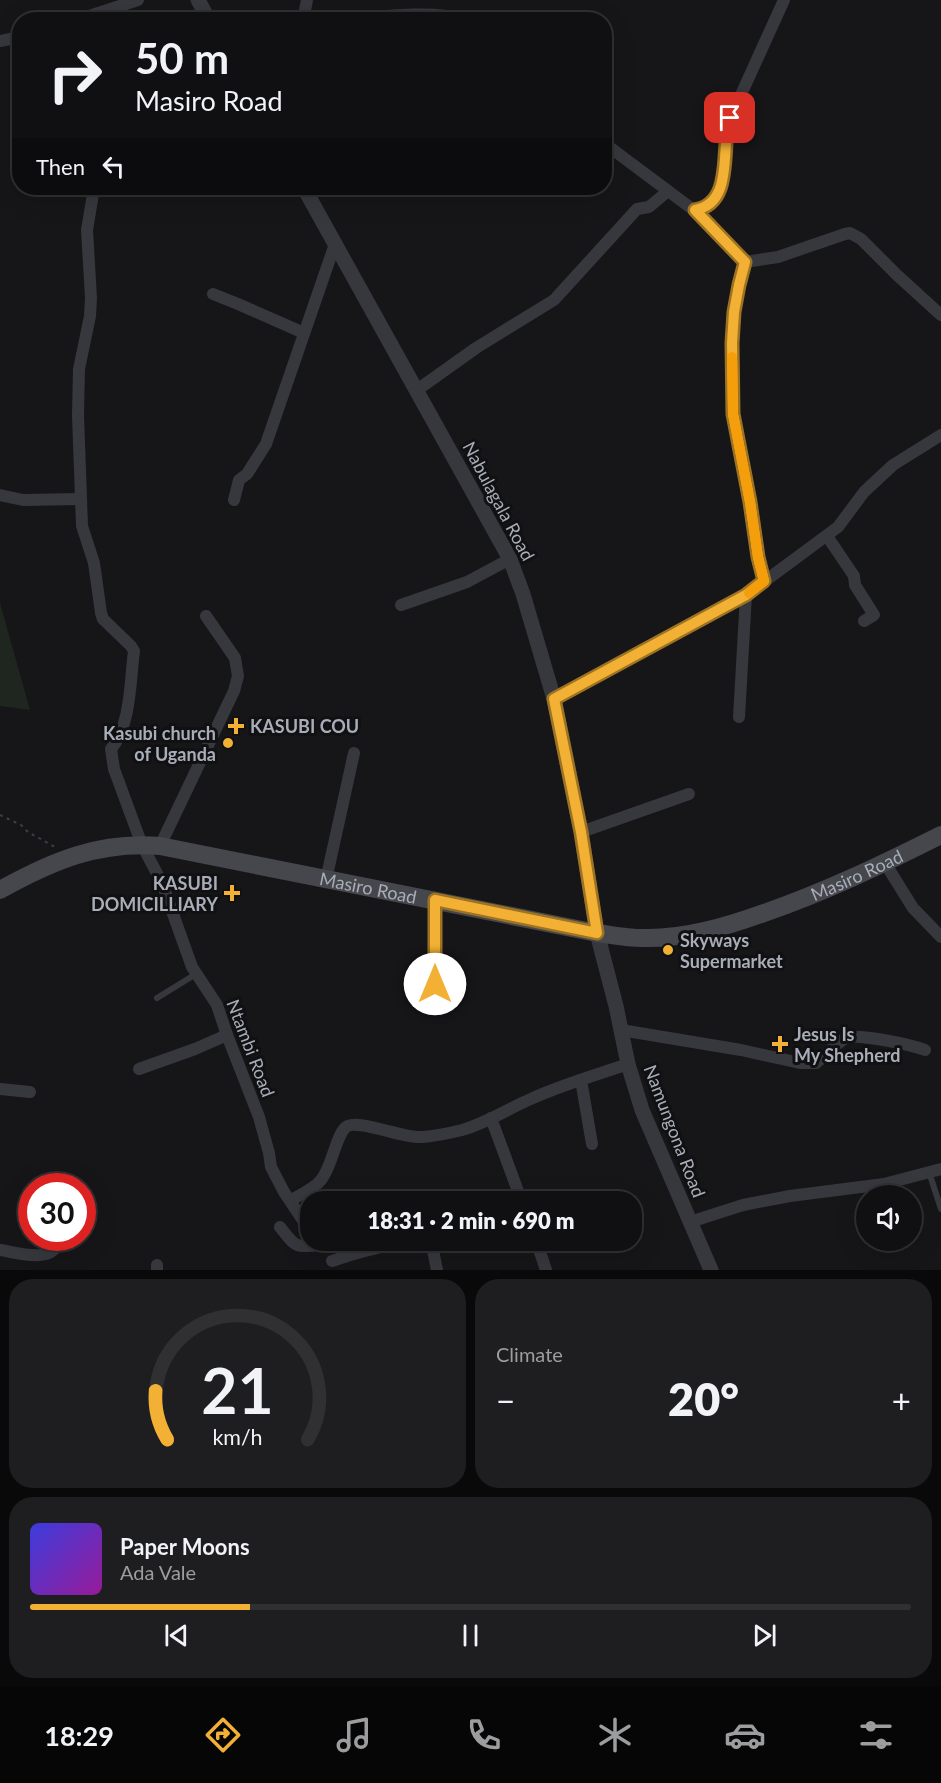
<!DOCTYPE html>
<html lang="en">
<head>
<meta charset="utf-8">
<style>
	body { margin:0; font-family:Lato,sans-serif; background:#1e1e20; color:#f1f3f6; height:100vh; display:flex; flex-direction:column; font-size:22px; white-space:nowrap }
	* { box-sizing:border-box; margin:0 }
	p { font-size:20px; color:#9c9d9f }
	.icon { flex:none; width:33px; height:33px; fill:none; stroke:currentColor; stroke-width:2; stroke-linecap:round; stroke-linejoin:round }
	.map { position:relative; height:1270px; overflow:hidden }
	.drawer { display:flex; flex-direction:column; gap:9px; padding:9px; background:#09090a; flex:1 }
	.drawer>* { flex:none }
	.guide { position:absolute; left:12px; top:12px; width:600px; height:183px; border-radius:24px; box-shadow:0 6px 24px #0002,0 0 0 2px #303032; background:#101012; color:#f1f3f6; overflow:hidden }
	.buttons { position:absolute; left:856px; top:1185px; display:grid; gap:12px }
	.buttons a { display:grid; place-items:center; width:66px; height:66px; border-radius:50%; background:#101012; box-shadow:0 6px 24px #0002,0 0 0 2px #303032; font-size:30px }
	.speed { position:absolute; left:18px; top:1173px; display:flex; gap:12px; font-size:30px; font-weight:700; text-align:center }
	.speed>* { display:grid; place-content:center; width:78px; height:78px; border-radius:50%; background:#101012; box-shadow:0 6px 24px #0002,0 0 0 2px #303032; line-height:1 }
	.speed .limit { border:9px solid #d22; background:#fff; color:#111 }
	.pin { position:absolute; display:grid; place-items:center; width:51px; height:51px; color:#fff; margin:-26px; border-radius:12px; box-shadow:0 3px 9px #0006 }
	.me { position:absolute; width:66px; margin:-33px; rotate:0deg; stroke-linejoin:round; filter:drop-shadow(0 0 4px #0008) }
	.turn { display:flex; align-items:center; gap:21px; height:126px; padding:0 24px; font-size:27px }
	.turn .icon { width:78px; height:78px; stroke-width:2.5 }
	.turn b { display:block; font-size:42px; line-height:51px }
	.then { display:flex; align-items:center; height:57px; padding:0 24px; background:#0003; gap:12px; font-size:22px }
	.big { font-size:45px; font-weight:800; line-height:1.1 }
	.drawer .tile { flex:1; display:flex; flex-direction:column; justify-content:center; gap:9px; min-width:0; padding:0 21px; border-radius:24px; background:#1e1e20 }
	.drawer .dial { align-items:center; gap:0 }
	.dial svg { height:156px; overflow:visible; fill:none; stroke:#303032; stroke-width:7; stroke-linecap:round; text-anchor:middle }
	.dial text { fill:#f1f3f6; stroke:none }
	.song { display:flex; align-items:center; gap:18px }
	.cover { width:72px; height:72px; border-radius:9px; background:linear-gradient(135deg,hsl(240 70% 55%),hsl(300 70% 35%)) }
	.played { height:6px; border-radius:3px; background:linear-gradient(90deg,#f2b134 25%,#303032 25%) }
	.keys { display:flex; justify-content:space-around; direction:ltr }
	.heat { display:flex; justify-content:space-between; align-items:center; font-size:33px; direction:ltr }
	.drawer .tiles { flex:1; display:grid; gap:9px; grid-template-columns:1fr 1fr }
	.tile:last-child { grid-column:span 2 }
	.trip { position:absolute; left:300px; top:1191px; width:342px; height:60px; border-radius:24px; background:#101012; box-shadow:0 6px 24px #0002,0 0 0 2px #303032; font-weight:800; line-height:60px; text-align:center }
	.tabs { display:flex; height:96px; justify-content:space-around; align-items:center; background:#060607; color:#9c9d9f }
	.tabs .icon { width:42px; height:42px }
	.tabs .on { color:#f2b134 }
	.tabs b { font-size:27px; color:#f1f3f6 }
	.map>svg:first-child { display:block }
	.green { fill:#1e261f }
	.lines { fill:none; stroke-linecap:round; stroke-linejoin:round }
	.path { stroke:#3d3f44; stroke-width:2; stroke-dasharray:3 4.5; stroke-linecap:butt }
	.service { stroke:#37383d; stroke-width:6 }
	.minor { stroke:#37383d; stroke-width:12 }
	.tertiary { stroke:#37383d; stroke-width:15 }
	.secondary { stroke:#45474d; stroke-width:18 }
	.route-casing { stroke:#9d7322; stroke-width:15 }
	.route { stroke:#f2b134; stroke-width:10 }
	.slow { stroke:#f59e0b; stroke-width:10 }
	.poi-dot { fill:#f2b134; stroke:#111113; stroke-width:2 }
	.labels { text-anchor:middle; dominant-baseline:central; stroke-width:6; stroke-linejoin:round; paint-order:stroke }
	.street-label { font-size:18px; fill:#a8adb8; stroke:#111113 }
	.poi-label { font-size:18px; font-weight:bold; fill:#a8adb8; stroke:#111113; text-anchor:start }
</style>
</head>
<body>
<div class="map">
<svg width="941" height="1270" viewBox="0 0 941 1270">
	<rect width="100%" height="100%" fill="#161618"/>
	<!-- green -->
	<polygon class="green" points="0,603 30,710 0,706"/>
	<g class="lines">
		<!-- path -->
		<polyline class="path" points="0,815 21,825 28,832 55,847"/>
		<!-- service -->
		<g class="service">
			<polyline points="157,998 196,974"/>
			<polyline points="929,1172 941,1209"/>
		</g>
		<!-- minor -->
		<g class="minor">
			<polyline points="77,20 138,0"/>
			<polyline points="303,20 307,0"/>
			<path d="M343 20C385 16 429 10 471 20"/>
			<polyline points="0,41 20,37"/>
			<polyline points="604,143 695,211 745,262 739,285 734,312 732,343 733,414 750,502 758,557 764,581"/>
			<path d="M94 188 87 230 91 298 90 316 79 369 78 415 82 526 94 563 101 613 103 619 131 646 134 651C130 681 131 726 111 749L114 769 142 845 162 883 192 967 217 1005 227 1035 259 1117 269 1153 271 1167 284 1192 310 1231"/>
			<path d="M695 211C735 202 720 147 730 119L784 0"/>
			<polyline points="745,262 778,257 845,234 850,233 861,239 897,275 941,315"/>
			<polyline points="213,294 238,304 304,333"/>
			<polyline points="417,390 476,348 554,300 637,209 649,207 668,191"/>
			<polyline points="0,495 23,500 80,499"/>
			<polyline points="234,500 239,480 247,474 266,444 335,244"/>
			<polyline points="827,536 854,576 855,585 874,615 864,621"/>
			<polyline points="401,605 467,582 510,559"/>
			<polyline points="554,699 746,595 838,527 864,492 893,465 941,435"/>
			<polyline points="739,717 746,595"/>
			<polyline points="581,832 689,794"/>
			<polyline points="160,846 234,691 238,676 235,658 206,616"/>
			<polyline points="885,863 913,908 941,937"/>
			<polyline points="326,880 354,753"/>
			<polyline points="435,984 435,900"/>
			<path d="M621 1030 741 1050 800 1063H816C823 1058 839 1041 846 1038 858 1033 912 1045 925 1050"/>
			<polyline points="139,1069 195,1049 227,1035"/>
			<polyline points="581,1080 592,1144"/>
			<polyline points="0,1089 30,1092"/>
			<polyline points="491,1118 522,1202"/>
			<path d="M291 1200C300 1195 314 1189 321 1180 332 1167 336 1135 346 1127 357 1118 404 1139 422 1137 435 1136 450 1133 462 1130 487 1123 509 1108 533 1098 564 1084 596 1075 628 1064"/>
			<polyline points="690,1222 743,1205 790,1196 884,1184 941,1169"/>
			<path d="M280 1227C295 1246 294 1248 320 1245"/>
			<polyline points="536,1240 546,1270"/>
			<path d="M0 1250C21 1253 53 1265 61 1238"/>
			<path d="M332 1261C360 1252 402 1238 431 1245L433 1250 437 1270"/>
			<polyline points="157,1270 157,1265"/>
		</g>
		<!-- tertiary -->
		<g class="tertiary">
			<polyline points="198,0 209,20"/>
			<polyline points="304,188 510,559 523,594 554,699 581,832 597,933 616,1006 628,1064 642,1110 711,1270"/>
		</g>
		<!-- secondary -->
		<path class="secondary" id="s1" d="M0 890C52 861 99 841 160 846L597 933C612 935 627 938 643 938 684 939 725 927 764 913 825 892 883 864 941 835"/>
	</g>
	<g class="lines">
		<defs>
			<path id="route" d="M435 984V900L597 933 581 832 554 699 746 595 764 581 758 557 750 502 733 414 732 343 734 312 739 285 745 262 695 210C735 203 720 147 730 118"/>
		</defs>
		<!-- route casing -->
		<use href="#route" class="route-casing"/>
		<!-- route -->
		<use href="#route" class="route"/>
		<!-- slow -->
		<polyline class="slow" points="732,357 733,414 750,502 758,557 764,581 749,593"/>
	</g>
	<!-- markers -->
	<g class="poi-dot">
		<path d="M233 717h6v6h6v6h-6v6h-6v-6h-6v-6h6z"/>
		<circle cx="228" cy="743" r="6"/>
		<path d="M229 884h6v6h6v6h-6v6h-6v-6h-6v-6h6z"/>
		<circle cx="668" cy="950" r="6"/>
		<path d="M777 1035h6v6h6v6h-6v6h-6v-6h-6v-6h6z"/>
	</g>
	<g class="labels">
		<!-- street labels -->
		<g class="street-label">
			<text transform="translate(499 501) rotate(62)">Nabulagala Road</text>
			<text stroke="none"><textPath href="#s1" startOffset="885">Masiro Road</textPath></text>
			<text stroke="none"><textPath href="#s1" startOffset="381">Masiro Road</textPath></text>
			<text transform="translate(251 1048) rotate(69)">Ntambi Road</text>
			<text transform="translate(675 1131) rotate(69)">Namungona Road</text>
		</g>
		<!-- poi labels -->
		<g class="poi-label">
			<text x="250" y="726">KASUBI COU</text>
			<text x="216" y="733" text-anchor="end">Kasubi church<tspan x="216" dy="21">of Uganda</tspan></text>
			<text x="218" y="883" text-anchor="end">KASUBI<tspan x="218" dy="21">DOMICILLIARY</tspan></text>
			<text x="680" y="940">Skyways<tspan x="680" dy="21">Supermarket</tspan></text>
			<text x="794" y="1034">Jesus Is<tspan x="794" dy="21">My Shepherd</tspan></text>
		</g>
	</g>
</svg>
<div class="buttons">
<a><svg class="icon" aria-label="sound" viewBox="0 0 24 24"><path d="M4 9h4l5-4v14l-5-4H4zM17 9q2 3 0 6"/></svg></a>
</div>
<div class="speed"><div class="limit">30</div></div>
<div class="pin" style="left:730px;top:118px;background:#d93025"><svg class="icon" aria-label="arrive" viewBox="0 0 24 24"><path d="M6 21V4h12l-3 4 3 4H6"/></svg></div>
<svg class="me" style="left:435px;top:984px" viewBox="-20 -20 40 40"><circle r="19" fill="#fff"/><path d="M0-13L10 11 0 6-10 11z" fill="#f2b134"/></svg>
<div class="trip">18:31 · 2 min · 690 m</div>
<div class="guide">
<div class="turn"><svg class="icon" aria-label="right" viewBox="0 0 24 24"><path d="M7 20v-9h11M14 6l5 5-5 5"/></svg><div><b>50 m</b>Masiro Road</div></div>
<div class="then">Then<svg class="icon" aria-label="left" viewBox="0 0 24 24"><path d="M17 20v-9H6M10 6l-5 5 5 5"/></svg></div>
</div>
</div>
<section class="drawer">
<div class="tiles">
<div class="tile dial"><svg viewBox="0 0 100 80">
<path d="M14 69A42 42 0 1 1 86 69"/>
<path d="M14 69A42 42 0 0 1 8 44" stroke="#f2b134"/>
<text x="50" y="56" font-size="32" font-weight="700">21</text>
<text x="50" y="72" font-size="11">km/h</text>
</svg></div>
<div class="tile"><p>Climate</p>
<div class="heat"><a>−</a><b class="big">20°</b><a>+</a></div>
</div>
<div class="tile">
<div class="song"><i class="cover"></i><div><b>Paper Moons</b><p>Ada Vale</p></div></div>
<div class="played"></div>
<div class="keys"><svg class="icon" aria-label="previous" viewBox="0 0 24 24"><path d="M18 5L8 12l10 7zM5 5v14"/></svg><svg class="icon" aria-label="pause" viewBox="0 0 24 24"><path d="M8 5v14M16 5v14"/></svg><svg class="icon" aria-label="next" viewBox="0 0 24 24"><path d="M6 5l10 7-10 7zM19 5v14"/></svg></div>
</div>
</div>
</section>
<nav class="tabs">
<b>18:29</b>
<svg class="icon on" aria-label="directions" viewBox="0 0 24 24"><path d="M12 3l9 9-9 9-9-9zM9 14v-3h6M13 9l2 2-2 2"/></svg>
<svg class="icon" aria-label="music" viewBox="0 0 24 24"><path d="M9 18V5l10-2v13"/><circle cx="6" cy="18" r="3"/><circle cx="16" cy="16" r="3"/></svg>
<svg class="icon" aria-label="phone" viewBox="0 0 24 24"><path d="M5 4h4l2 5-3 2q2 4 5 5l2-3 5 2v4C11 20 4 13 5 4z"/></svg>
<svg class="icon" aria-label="climate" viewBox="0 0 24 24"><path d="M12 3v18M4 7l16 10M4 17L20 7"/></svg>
<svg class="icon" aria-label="car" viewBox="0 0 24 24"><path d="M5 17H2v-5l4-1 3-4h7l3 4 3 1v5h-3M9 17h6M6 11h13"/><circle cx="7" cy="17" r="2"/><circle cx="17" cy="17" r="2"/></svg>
<svg class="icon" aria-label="filters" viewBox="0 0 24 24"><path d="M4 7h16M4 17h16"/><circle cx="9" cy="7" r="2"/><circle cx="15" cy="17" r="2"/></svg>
</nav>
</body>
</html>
